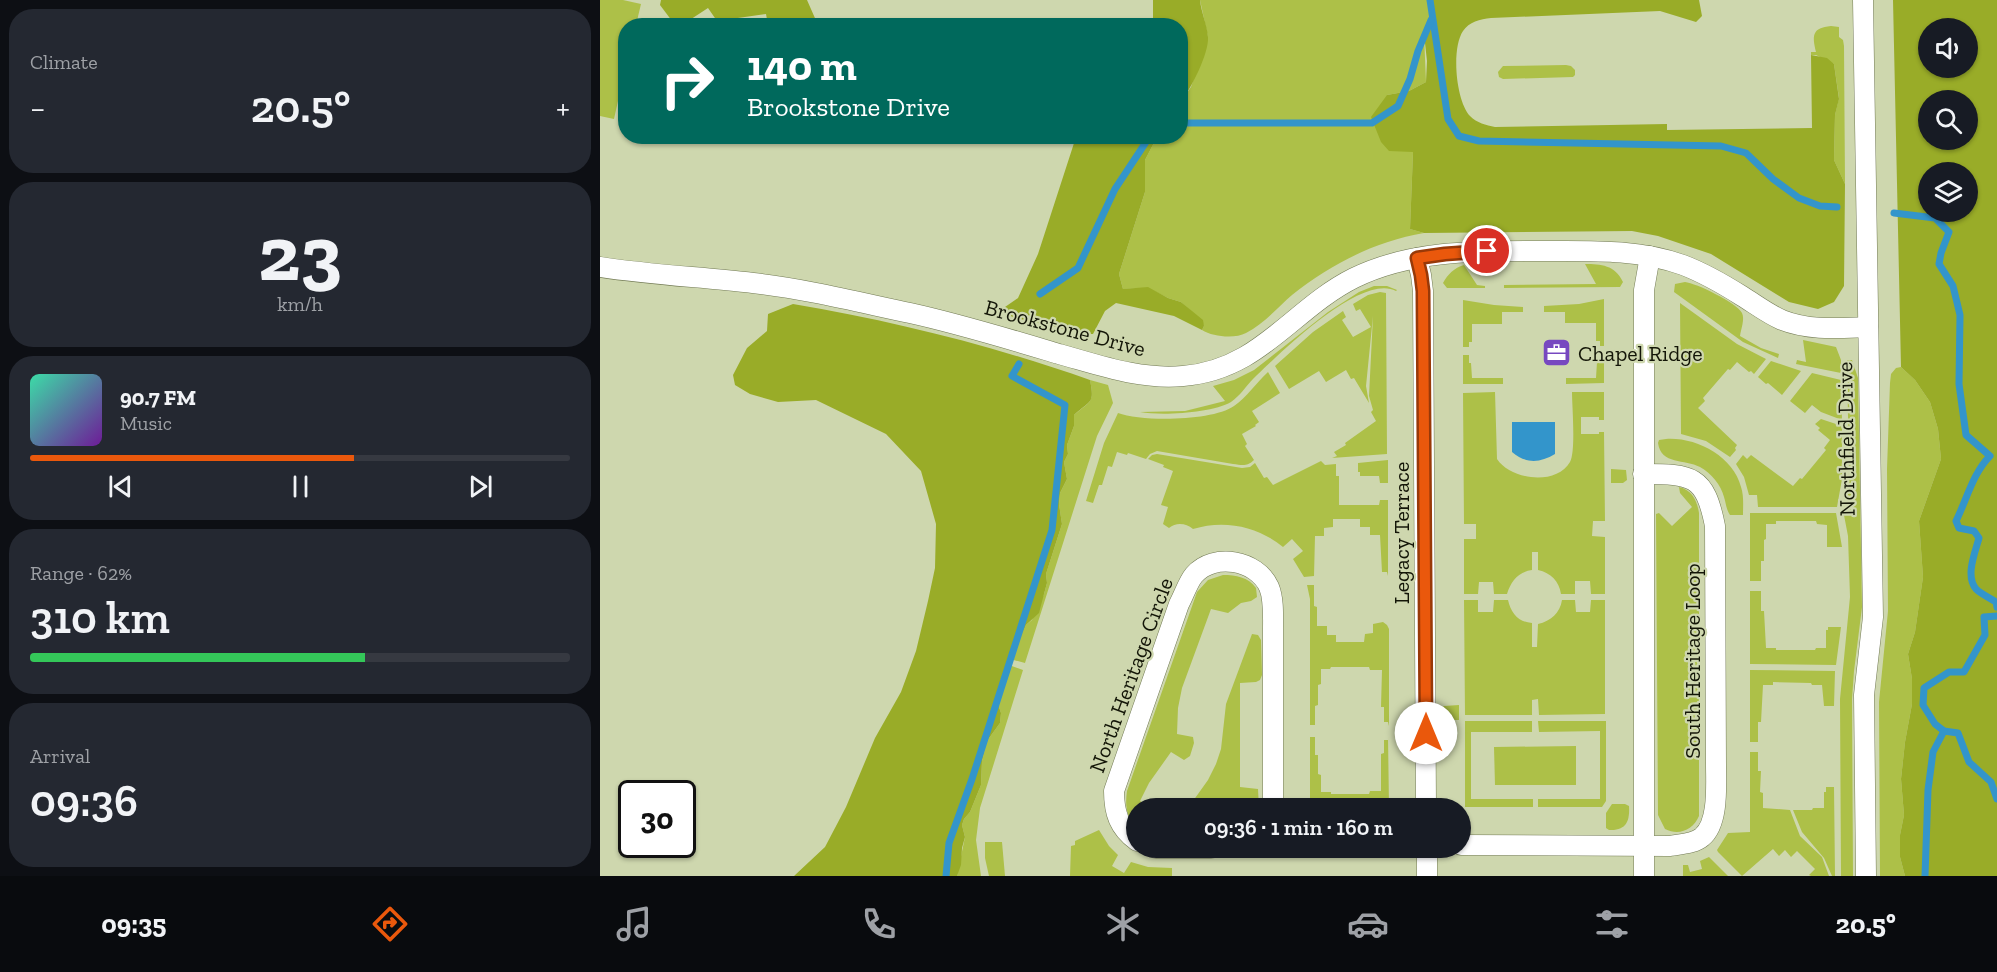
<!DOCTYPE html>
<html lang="en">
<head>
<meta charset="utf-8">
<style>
	body { margin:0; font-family:"Zilla Slab",serif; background:#242831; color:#f1f3f6; height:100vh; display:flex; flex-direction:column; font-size:22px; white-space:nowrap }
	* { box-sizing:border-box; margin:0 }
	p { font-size:20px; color:#9ea1a6 }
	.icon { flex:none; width:33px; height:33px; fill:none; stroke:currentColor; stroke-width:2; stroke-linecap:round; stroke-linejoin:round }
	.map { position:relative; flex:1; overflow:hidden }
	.details { display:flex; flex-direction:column; gap:9px; padding:9px; background:#0d0f14; width:600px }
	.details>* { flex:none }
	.banner { position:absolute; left:18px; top:18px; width:570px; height:126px; border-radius:24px; box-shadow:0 2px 4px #0004; background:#00695c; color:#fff; overflow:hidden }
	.controls { position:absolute; left:1318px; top:18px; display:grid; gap:12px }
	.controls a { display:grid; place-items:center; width:60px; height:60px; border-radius:50%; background:#171b24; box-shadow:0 2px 4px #0004; font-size:30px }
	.speed { position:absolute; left:18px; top:780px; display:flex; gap:12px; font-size:30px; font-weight:700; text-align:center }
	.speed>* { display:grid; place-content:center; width:78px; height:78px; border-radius:50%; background:#171b24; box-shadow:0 2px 4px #0004; line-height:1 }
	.speed .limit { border:3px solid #111; border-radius:9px; background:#fff; color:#111 }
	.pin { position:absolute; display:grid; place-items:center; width:51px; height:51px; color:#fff; margin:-26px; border:3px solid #fff; border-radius:50%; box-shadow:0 2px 6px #0007 }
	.me { position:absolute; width:66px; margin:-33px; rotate:0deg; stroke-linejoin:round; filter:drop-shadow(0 0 4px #0008) }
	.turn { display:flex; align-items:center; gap:21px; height:126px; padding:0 30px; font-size:27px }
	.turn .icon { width:78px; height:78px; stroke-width:2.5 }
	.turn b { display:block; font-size:42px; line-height:51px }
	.big { font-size:45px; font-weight:600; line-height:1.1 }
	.details .card { flex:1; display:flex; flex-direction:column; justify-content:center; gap:9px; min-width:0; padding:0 21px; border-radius:24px; background:#242831 }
	.details .dial { align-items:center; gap:0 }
	.dial b { font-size:78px; line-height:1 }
	.song { display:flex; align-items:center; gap:18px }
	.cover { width:72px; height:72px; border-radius:9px; background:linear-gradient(135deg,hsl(160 70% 55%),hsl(280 70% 35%)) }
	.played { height:6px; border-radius:3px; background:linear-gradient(90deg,#ea580c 60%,#363941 60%) }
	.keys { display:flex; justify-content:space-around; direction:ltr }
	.heat { display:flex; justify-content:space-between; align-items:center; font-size:33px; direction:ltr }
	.charge { height:9px; border-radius:4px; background:linear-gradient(90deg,#34c759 62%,#363941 0) }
	.trip { position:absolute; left:526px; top:798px; width:345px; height:60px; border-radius:30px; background:#171b24; box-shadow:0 2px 4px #0004; font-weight:600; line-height:60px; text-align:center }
	.tabs { display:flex; height:96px; justify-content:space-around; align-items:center; background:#090b0e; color:#9ea1a6 }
	.tabs .icon { width:42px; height:42px }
	.tabs .selected { color:#ea580c }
	.tabs b { font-size:27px; color:#f1f3f6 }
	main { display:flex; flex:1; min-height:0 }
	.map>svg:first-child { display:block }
	.green { fill:#adc048 }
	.forest { fill:#99ac28; fill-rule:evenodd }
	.water { fill:#3395cb }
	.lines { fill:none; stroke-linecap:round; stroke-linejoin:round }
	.stream { stroke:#3395cb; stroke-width:7 }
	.minor-casing { stroke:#727a54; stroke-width:21 }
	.minor { stroke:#fff; stroke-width:20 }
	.route-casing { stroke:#983908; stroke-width:15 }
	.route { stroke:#ea580c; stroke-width:10 }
	.labels { text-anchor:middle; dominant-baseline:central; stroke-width:4.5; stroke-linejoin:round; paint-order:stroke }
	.street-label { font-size:22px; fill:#131507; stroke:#ced7ae }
	.poi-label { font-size:22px; fill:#131507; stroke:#ced7ae; text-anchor:start }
</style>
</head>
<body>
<main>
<section class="details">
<div class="card"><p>Climate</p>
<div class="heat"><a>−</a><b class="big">20.5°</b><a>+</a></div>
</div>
<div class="card dial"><b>23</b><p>km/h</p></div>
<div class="card">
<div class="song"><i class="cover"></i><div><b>90.7 FM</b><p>Music</p></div></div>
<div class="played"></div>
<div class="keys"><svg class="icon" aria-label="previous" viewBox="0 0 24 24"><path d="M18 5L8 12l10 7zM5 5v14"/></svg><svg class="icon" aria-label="pause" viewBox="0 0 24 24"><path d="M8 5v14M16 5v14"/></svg><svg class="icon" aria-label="next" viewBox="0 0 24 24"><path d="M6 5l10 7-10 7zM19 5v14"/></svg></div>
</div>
<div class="card"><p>Range · 62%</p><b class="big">310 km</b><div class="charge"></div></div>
<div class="card"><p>Arrival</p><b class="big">09:36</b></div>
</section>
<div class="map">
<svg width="1397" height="876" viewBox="0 0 1397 876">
	<rect width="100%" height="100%" fill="#ced7ae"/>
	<!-- green -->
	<g class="green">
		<polygon points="0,0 23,0 41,4 36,25 26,26 25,69 14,119 0,116"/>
		<path d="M600 0H829L833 2 832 18 824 34 826 82 809 91 787 95 813 152 810 229 824 233C776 241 731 264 692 295 678 307 664 324 646 333 635 339 613 337 602 330L604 326 600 319 581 302 568 298 548 288 523 289 519 274 545 192V160L557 137 580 136 581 102 591 87 608 37Z"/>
		<path d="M1231 26 1239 27V37L1243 40 1244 46 1245 184 1234 160 1235 115 1239 98 1234 64 1216 55H1211V52H1216C1212 35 1212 28 1231 26Z"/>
		<polygon points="966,65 971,66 975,70 975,75 973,77 903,79 899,77 898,72 903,66"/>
		<path d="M985 264C1001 264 1015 265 1023 282L1020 287 904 288V285L996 284Z"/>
		<path d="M864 265 877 285 885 286V288H847L843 283C848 274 854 268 864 265Z"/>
		<path d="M1085 282C1096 283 1137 303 1142 313 1145 319 1141 329 1140 336L1161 348 1179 354 1178 358 1143 342 1074 292 1075 284Z"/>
		<path d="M774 286H787L797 290 796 291C761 272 678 355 653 379 646 386 640 396 631 402 612 413 562 416 540 412L585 411 625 401 613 386 634 380 654 370 728 312 759 292Z"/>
		<polygon points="780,292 786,293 787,454 732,458 737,456 734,452 746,445 745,443 776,421 771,412 773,410 769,396 773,316 766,386 769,403 754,378 751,379 746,370 726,382 719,371 689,389 675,366 713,332 743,311 746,317 742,320 753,337 771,327 760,309 756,311 753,304 768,295"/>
		<polygon points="1004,299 1004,346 1000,346 1000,341 996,341 996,323 965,323 965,312 944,312 944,306 979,304"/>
		<polygon points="863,300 894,305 923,307 923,312 902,312 902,324 872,324 872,342 869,342 869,347 863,347"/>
		<polygon points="1080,303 1137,344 1166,359 1154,374 1151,371 1149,372 1137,362 1130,370 1128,369 1103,398 1105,401 1098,408 1137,445 1135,448 1136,450 1130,457 1106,441 1081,434"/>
		<polygon points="1203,340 1236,347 1241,360 1241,373 1196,364 1197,360 1206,362"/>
		<polygon points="1000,353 1004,353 1004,383 966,384 966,378 996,378 997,362 1000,362"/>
		<polygon points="863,355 869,355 869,363 871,363 872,378 903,378 903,384 863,384"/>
		<polygon points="1247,360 1252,360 1258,378 1262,607 1254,671 1252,699 1253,876 1241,876 1240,699 1250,597 1248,536 1243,510 1249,473"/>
		<polygon points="1171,361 1201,371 1182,395 1168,383 1166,384 1158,377"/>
		<polygon points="1301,367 1315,380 1330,402 1338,429 1341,459 1319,521 1323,577 1315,632 1308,654 1312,679 1312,704 1305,742 1301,779 1304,815 1300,835 1300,857 1305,876 1280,876 1279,702 1288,611 1287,469 1290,383 1291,374 1296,368"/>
		<path d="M668 372 680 393 652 411 659 422 655 425 656 426 642 434 647 444 645 446 654 460C647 467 642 465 633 464L557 451 550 454 546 459 528 453 527 455 517 452 512 467 508 466 502 485H499L493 503 486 501 504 443 518 413C542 422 613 421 634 406 647 397 656 383 668 372Z"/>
		<polygon points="1212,373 1241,380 1242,420 1221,412 1212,405 1205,413 1190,401"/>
		<path d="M490 380 508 385 513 403 497 436 425 663 410 659 417 646 420 637 426 625 432 620 444 594 447 583 446 574 462 524 459 504 460 493 467 479 464 462 468 454 467 445 474 426V415C490 401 495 404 490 380Z"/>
		<path d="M895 392 897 459C911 480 956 486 970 462 976 451 972 406 972 392H1004V420H999V417H981V434H999V432H1004L1005 521H993L992 536 1005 537V594H991L990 581H975V594H961C959 581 951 573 938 570V552H932V570C918 572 911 581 907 594H894L893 582H879L878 594H864V539H876V524H864L863 393Z"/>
		<polygon points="1221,419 1242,426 1242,479 1237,507 1158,507 1157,495 1149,495 1144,477 1136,464 1143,455 1147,459 1151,455 1193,486 1200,478 1202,479 1226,450 1224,448 1230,440 1218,430 1220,428 1215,424"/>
		<path d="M1066 439C1096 437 1133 456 1141 487 1144 496 1143 506 1143 515H1130C1126 509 1126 503 1124 497 1121 485 1111 473 1100 467 1085 459 1061 465 1058 443L1059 440Z"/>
		<path d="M557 454 642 468 650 467 655 463 664 478 667 477 673 485 721 461 725 465 736 464V476H739V505H779L780 500H788V576L787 572H782L780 535H770V527H760V519H733V527L724 528V536H715L714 576 704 577 693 559 703 551 692 539 683 547C659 527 625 519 593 529 586 523 576 522 569 528L563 524 568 507 561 505 573 471 563 467 564 465 548 459 552 455Z"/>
		<polygon points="788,460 788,483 780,483 779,476 760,476 760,472 758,472 758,463"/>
		<polygon points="1011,469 1026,470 1027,480 1023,483 1011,483"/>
		<path d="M1079 487C1092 490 1097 500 1099 513V816C1093 830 1079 836 1065 829L1058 815 1056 514 1059 513 1072 526 1092 507 1080 493Z"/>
		<polygon points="1150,513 1236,513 1242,547 1227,547 1227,525 1217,524 1216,521 1176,521 1176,524 1166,524 1166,539 1164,540 1164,561 1161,561 1161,581 1150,581"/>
		<path d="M623 575C636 575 648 577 656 588L657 597 651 601 641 603 628 613 611 609 582 688 578 708 577 734 593 737 594 743 590 756 584 760 571 752 549 783 540 801 553 808H537V828C526 818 525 805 527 791L597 592 608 580Z"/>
		<polygon points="707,585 714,585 714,606 717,607 717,626 727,626 727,635 736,635 736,642 764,642 765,634 773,633 773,624 783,622 787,625 789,629 789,726 788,722 784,722 784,707 781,707 782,670 770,670 769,667 731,667 730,669 721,669 721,684 718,685 718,705 715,706 715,725 710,725 710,599"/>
		<polygon points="1150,591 1161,591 1161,611 1164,611 1166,648 1176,648 1176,650 1215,650 1216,648 1226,648 1226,630 1228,630 1228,627 1241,627 1236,665 1150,664"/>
		<path d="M864 600H878V612H893L894 600H908C911 613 918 622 932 623V647H937L938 624C951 621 960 613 962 600H975L976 612H990L991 600H1005V714L939 715 938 699 932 700V715H865Z"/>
		<polygon points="652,634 658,635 661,640 662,675 660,680 656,682 640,683 640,787 658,789 659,808 612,808 599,800 594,808 588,808 608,780 616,764 621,749 626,704"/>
		<polygon points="409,665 423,670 380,808 376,840 381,876 357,876 365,837 362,825 364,819 370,812 381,785 382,761 387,741 400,723 401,713 398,704 401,679"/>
		<polygon points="1150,670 1235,671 1234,706 1224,706 1222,685 1212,685 1211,683 1173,682 1173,685 1163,685 1161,722 1158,722 1158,742 1150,742"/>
		<polygon points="859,705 859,720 847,720 840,716 840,709 844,706"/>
		<polygon points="865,721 932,721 932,732 871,732 871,799 933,799 933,807 865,807"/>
		<polygon points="938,721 1006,721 1006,801 1002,807 938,807 938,799 1000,799 1000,731 939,732"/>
		<polygon points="788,736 789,807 710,807 710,737 715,737 715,755 718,755 718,774 721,775 721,792 731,792 731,794 769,794 770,791 781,791 781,754 784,753 784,740 788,740"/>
		<polygon points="976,746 976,785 895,785 894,747"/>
		<polygon points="1150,752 1158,752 1158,771 1161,771 1160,792 1163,793 1163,808 1190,810 1200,836 1222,857 1229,876 1211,876 1209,875 1215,869 1197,851 1191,857 1185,850 1179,856 1173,849 1142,876 1118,852 1117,850 1128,833 1150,832"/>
		<polygon points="1226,787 1234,787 1235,876 1232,876 1224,858 1202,832 1193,810 1212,810 1213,808 1224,808 1224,792 1226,792"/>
		<path d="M1012 804H1025L1029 806C1030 821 1026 831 1009 830L1006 828V813Z"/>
		<polygon points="499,830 509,846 518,855 512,866 524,873 531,862 548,867 572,868 572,876 470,876 471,846 475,845 475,841"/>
		<polygon points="385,842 402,842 405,876 389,876 385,858"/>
		<polygon points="1109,857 1128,876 1083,876 1083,865 1088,865 1090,872 1102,869 1100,861"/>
	</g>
	<!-- forest -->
	<g class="forest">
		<polygon points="61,0 207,0 218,25 229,20 230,23 237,19 245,25 168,25 166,14 117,21 108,8 82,25 75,25 60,5"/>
		<path d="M553 0H600C601 12 607 24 608 37 609 54 591 88 581 102L580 26 553 25Z"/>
		<path d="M829 0H1099L1102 16 1096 22 1060 11 891 18C880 19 869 22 863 31 851 49 856 101 870 116 877 123 886 125 895 127L1067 124V130L1212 128 1211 55 1227 58 1234 64 1239 99 1235 115 1234 160 1245 184 1244 286 1234 302 1218 309 1189 302 1111 254 1058 236 1032 231 824 233 810 229 813 152 789 151 781 142 771 117 787 95 809 91 826 82 827 61 824 34 832 18 833 3Z"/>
		<path d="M1293 0H1397V876H1305L1300 857V835L1304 815 1301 779 1305 742 1312 704V679L1308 654 1315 632 1323 577 1319 521 1341 459 1338 429 1330 402 1315 380 1301 367ZM1368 28V68H1329V28ZM1368 100V140H1329V100ZM1368 172V212H1329V172Z"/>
		<polygon points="476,137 557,137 545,160 545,192 519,274 523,289 548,287 568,298 581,302 603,320 604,326 602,330 574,316 516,303 505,311 493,334 486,334 412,317 405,307 418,298 438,254"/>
		<path d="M193 304C294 321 394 346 490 380 495 405 490 400 474 415V426L467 445 468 454 464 462 467 479 460 493 459 504 462 524 446 574 447 583 444 594 439 613 426 625 401 679 398 704 401 713 400 723 387 741 382 761 381 785 370 812 364 819 362 825 365 837 362 848 361 865 357 876H194L225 847 246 807 275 738 301 692 316 651 328 601 335 568 336 524 321 471 286 434 216 400 178 402 150 394 135 385 133 375 147 348 167 331 168 314Z"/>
	</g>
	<!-- water -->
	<path class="water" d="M912 422H955V454C940 463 926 464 912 452Z"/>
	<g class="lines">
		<!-- stream -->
		<g class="stream">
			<polyline points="830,0 848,119 859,136 879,141 1121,146 1146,153 1173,179 1199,198 1220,206 1237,207"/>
			<polyline points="580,123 772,123 798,106 810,79 818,51 831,20"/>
			<path d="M1294 213 1335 218 1349 232 1341 253 1339 264 1353 286 1360 315 1359 384 1366 435 1390 456C1373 473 1367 499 1356 521L1359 528 1374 531 1379 538C1375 553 1365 576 1376 589 1381 594 1390 598 1396 602L1397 607"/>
			<polyline points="440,294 478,268 515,189 550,136"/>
			<polyline points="1397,616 1384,617 1385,635 1364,672 1349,672 1324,688 1323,705 1335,724 1344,731 1358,733 1369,762 1391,782 1397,799"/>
			<polyline points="346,876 349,843 372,779 452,530 465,405 412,376 419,364"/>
			<polyline points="1325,876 1328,790 1333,752 1344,731"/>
		</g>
		<defs>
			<g id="minor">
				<polyline points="1263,0 1273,617 1264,695 1266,876"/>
				<polyline points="817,258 821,275 823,291 826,808"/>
				<path d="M0 267C51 275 102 277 153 283 206 289 258 302 310 313 360 324 409 339 459 354 499 365 540 380 583 376 660 370 692 309 754 278 813 249 881 251 944 251 990 251 1039 249 1083 265 1104 273 1123 284 1142 296 1155 304 1168 314 1182 320 1210 331 1239 328 1268 327"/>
				<path d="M537 841C519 828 514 813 514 791L579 604C584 595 588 582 594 575 614 552 657 560 669 587 674 599 673 616 673 629V808"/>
				<path d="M861 845 1070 846C1080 844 1094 844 1102 837 1119 823 1116 785 1116 765L1115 526C1105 475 1092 474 1043 474"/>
				<polyline points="556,848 611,848"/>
				<polyline points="827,848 827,876"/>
				<polyline points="1044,876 1044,290 1050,256"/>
			</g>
		</defs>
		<!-- minor casing -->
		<use href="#minor" class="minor-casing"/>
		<!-- minor -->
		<use href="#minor" class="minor"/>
	</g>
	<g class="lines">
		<defs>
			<polyline id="route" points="826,733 823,291 821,275 817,258 845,254 887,251"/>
		</defs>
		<!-- route casing -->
		<use href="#route" class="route-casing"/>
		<!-- route -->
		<use href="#route" class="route"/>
	</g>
	<!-- icons -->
	<defs>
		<symbol id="office-square" viewBox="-11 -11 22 22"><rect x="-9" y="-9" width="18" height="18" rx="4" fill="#7748c0" stroke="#ced7ae"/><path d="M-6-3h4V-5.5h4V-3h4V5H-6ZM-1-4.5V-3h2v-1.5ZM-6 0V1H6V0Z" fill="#fff"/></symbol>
	</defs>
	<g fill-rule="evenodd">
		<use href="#office-square" x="940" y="336" width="33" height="33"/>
	</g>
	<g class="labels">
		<!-- street labels -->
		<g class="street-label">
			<text transform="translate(465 328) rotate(15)">Brookstone Drive</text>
			<text transform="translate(1246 439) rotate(-91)">Northfield Drive</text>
			<text transform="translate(801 533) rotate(-90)">Legacy Terrace</text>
			<text transform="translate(1092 661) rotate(-90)">South Heritage Loop</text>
			<text transform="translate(531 675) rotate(-70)">North Heritage Circle</text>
		</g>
		<!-- poi labels -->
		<g class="poi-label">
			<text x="978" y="353">Chapel Ridge</text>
		</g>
	</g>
</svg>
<div class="controls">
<a><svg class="icon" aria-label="sound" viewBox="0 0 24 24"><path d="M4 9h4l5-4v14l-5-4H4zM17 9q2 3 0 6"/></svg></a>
<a><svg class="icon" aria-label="search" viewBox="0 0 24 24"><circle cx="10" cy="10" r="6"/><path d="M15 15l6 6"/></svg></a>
<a><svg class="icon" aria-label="layers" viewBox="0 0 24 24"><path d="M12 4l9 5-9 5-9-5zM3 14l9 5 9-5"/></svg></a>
</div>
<div class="speed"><div class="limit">30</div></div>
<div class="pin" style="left:887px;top:251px;background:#d93025"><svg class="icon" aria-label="arrive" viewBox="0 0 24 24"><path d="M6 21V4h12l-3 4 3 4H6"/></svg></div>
<svg class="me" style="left:826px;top:733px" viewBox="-20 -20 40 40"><circle r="19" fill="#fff"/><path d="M0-13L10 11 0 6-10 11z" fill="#ea580c"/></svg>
<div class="trip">09:36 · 1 min · 160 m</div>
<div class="banner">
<div class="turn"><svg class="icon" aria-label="right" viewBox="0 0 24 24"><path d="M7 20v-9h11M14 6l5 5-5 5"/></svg><div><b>140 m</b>Brookstone Drive</div></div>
</div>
</div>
</main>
<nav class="tabs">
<b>09:35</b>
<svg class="icon selected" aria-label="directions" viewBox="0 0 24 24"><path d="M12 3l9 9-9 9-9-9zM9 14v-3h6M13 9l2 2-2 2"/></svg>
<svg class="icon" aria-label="music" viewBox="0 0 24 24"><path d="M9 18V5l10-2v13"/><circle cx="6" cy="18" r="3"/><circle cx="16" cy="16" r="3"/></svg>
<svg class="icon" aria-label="phone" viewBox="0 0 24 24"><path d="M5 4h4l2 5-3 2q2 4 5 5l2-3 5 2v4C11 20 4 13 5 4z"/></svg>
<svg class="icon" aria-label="climate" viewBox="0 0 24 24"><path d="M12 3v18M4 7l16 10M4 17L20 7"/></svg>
<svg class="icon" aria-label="car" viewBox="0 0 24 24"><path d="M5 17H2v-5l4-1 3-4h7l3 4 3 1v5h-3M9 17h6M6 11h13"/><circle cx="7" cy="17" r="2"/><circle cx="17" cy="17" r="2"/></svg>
<svg class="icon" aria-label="filters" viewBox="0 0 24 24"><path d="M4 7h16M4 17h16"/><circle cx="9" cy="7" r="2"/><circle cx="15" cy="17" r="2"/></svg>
<b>20.5°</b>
</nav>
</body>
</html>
